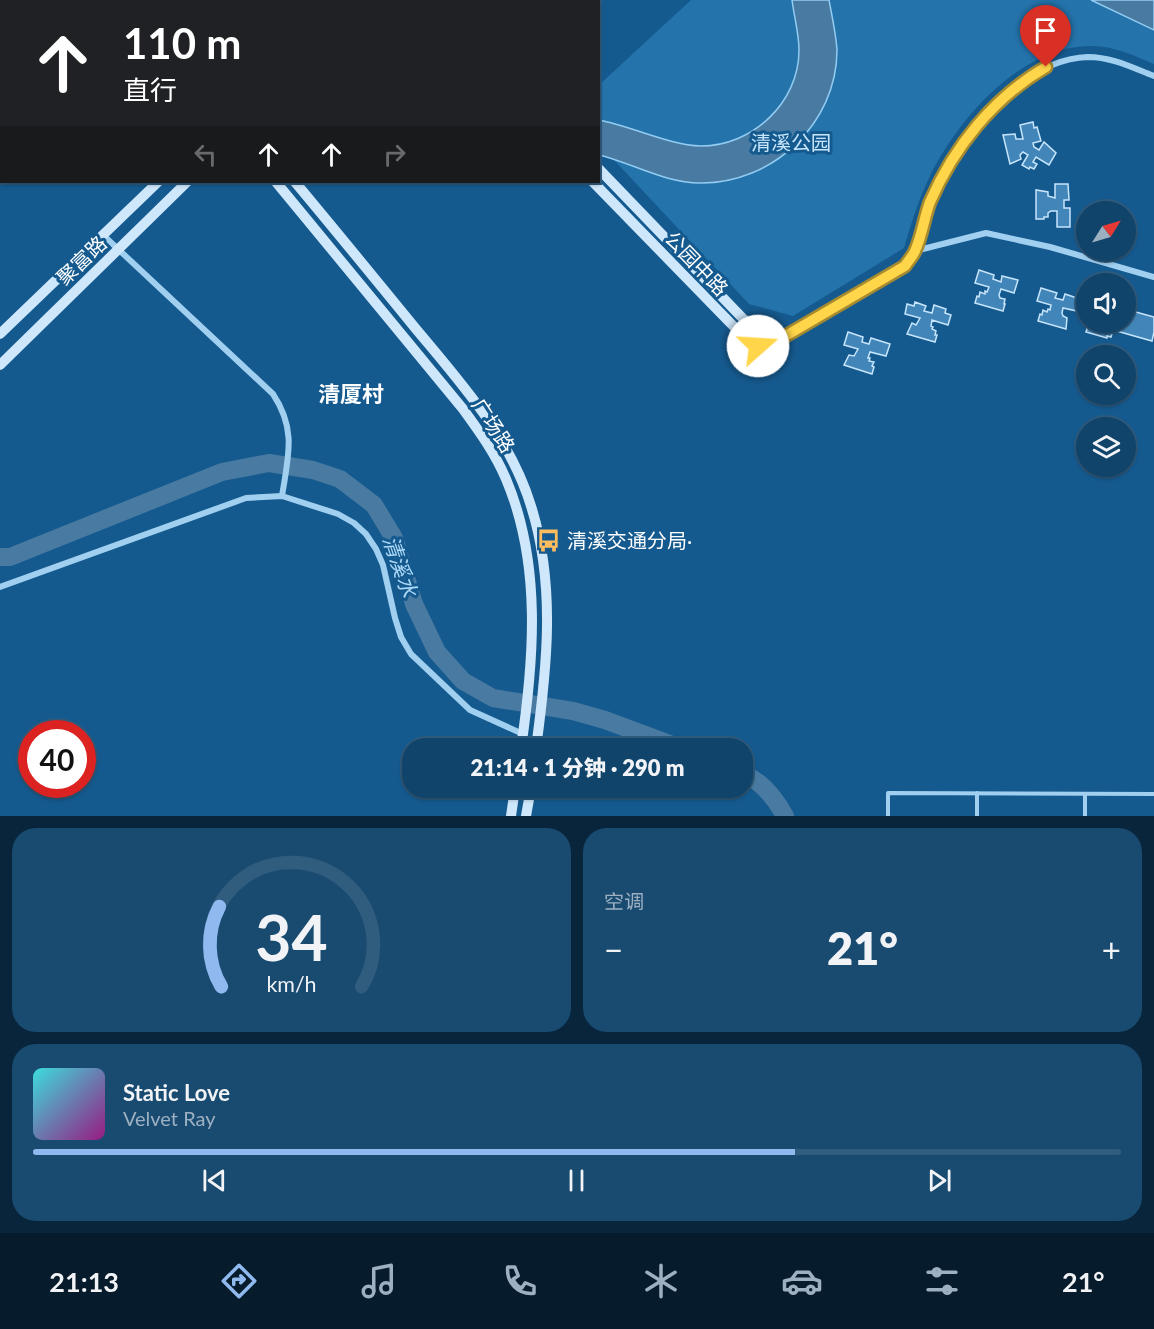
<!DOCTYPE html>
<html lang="zh">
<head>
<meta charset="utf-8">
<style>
	body { margin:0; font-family:Lato,"Noto Sans SC",sans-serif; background:#194b71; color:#f1f3f6; height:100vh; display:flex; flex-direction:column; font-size:22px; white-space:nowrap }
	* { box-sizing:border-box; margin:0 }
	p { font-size:20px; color:#9cb0c1 }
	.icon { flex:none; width:33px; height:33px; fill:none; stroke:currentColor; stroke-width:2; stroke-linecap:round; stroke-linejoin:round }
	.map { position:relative; height:816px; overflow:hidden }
	.panel { display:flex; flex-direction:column; gap:12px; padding:12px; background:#09253b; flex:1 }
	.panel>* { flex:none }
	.guide { position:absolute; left:0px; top:0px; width:600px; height:183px; box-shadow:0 2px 4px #0004,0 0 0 2px #305c7e; background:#202124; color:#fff; overflow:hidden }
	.needle { width:39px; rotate:53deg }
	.controls { position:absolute; left:1076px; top:201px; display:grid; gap:12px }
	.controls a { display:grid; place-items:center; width:60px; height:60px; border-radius:50%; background:#10446b; box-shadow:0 2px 4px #0004,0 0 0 2px #305c7e; font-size:30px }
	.speed { position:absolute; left:18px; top:720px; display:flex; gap:12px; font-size:30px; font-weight:700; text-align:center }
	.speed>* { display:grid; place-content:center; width:78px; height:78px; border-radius:50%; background:#10446b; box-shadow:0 2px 4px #0004,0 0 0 2px #305c7e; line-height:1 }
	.speed .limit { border:9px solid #d22; background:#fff; color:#111 }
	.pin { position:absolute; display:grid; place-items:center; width:51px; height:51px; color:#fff; margin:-62px -26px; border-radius:50% 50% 50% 0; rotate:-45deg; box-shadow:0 0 6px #0007 }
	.pin .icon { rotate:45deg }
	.me { position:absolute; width:66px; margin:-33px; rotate:71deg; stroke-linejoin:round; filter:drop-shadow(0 0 4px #0008) }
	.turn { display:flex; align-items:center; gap:21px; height:126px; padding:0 24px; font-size:27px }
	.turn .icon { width:78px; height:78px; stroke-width:2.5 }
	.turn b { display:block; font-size:42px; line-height:51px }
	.lanes { display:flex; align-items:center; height:57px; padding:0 24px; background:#0003; justify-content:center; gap:30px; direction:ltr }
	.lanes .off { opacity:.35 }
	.big { font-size:45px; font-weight:800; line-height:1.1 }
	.panel .tile { flex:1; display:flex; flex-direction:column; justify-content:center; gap:9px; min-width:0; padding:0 21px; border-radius:24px; background:#194b71 }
	.panel .dial { align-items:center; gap:0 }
	.dial svg { height:156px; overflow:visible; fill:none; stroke:#305c7e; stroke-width:7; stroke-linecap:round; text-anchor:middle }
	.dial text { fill:#f1f3f6; stroke:none }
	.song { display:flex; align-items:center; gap:18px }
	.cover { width:72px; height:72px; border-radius:9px; background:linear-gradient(135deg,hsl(180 70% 55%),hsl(310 70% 35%)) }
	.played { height:6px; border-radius:3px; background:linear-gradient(90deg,#90b9f0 70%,#305c7e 70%) }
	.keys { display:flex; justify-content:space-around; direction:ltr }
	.heat { display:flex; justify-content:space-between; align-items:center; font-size:33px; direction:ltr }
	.panel .tiles { flex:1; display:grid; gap:12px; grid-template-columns:1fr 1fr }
	.tile:last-child { grid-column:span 2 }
	.trip { position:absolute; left:402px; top:738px; width:351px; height:60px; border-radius:24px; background:#10446b; box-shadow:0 2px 4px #0004,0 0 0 2px #305c7e; font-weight:800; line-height:60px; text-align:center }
	.dock { display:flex; height:96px; justify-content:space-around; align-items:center; background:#061b2b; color:#9cb0c1 }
	.dock .icon { width:42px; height:42px }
	.dock .current { color:#90b9f0 }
	.dock b { font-size:27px; color:#f1f3f6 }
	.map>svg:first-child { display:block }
	.green { fill:#2473ab }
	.water { fill:#497aa1; stroke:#92ccf3; stroke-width:1.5 }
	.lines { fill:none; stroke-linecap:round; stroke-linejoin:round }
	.stream { stroke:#92ccf3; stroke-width:3 }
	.river { stroke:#497aa1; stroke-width:18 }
	.building { fill:#4286b9; stroke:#c6e5fc; stroke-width:1.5 }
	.lane { stroke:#a0cff0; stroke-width:4 }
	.street { stroke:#a0cff0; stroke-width:6 }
	.secondary { stroke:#cee7fb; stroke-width:10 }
	.route-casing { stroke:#a68a30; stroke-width:15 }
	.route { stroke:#ffd54a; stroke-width:10 }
	.labels { text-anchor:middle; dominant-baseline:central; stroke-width:6; stroke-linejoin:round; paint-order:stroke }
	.park-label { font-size:20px; fill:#c6e5fc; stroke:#155a8f }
	.street-label { font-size:20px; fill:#fff; stroke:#155a8f }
	.poi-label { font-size:20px; fill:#fff; stroke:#155a8f; text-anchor:start }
	.water-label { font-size:21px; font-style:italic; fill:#acd8f8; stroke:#155a8f }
	.quarter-label { font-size:22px; font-weight:bold; fill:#fff; stroke:#155a8f }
</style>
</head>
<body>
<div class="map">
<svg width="1154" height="816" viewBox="0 0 1154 816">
	<rect width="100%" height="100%" fill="#155a8f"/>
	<!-- green -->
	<path class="green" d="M691 0H1154V64C1133 55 1112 45 1088 46 1019 48 957 120 929 178 918 201 911 224 904 248L793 316 749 304 599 144V85Z"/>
	<!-- water -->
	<g class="water">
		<path d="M792 0H829C832 16 836 34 837 50 837 124 772 184 700 183 665 183 632 163 599 155V120C631 126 669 145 701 146 752 146 799 103 799 50 799 34 794 16 792 0Z"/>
		<polygon points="1091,0 1154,0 1154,30"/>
	</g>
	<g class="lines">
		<!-- stream -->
		<polyline class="stream" points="297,0 305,2"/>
		<!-- river -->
		<g class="river">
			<polyline points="0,557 10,557 222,472 269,463 313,470 340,479 374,505 394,538 414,604 437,652 463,681 493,698 573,711 605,720 680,748"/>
			<path d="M742 773C762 781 775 798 785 816"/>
		</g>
	</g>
	<!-- building -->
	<g class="building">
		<polygon points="1033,122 1034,128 1037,127 1041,141 1033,143 1034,147 1039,150 1044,142 1056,153 1049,165 1036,157 1033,162 1037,164 1034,169 1030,167 1029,169 1022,165 1028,155 1023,152 1020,155 1021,159 1010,164 1003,135 1015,134 1016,139 1023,139 1020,125"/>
		<polygon points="1055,184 1068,184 1069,200 1064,200 1064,208 1070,208 1070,227 1057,227 1057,211 1051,211 1048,213 1048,217 1044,217 1044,219 1036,219 1036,190 1048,192 1048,196 1055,198"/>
		<polygon points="979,270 994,275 993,279 1001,282 1002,276 1018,280 1014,293 1001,289 999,295 1000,298 1005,299 1004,304 1005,304 1003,311 975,303 977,296 979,297 980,292 985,294 985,291 987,292 989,287 975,283"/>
		<polygon points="1041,288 1057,293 1055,298 1063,300 1065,294 1080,299 1077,311 1063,308 1062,313 1063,316 1067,318 1066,329 1038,321 1040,314 1042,315 1043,310 1047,312 1048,309 1050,310 1051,305 1037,301"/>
		<polygon points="915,302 926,306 924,311 932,313 934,305 946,309 945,313 951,315 948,325 932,320 931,326 933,327 932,329 936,331 935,335 937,335 935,342 907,334 912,323 916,325 920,318 905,314 907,304 914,306"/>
		<polygon points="1125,309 1154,317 1154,332 1152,341 1113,330 1111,337 1107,336 1107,338 1086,332 1089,323 1125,322"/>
		<polygon points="848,332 863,337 862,342 869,344 871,338 890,344 886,356 870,352 868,358 870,358 869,361 874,362 872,366 874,367 872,374 844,365 849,355 854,356 858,349 844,345"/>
	</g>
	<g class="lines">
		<!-- lane -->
		<g class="lane">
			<polyline points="144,0 145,2"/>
			<polyline points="68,2 71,0"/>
			<polyline points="0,14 2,14"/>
			<polyline points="977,793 977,816"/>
			<polyline points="888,816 888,793 1154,794"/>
			<polyline points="1085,816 1085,794"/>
		</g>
		<!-- street -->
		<g class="street">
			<path d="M103 235 273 394C297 430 288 457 282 496"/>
			<polyline points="915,251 986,233 1050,247 1154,277"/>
			<path d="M782 338 905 266C908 261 913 256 915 251 918 245 919 236 921 229 925 214 931 200 938 186 963 132 1024 59 1088 57 1112 57 1133 68 1154 76"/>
			<polyline points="0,587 246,498 282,496 338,514 354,523 366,534 376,549 383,565 395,618 401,637 411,654 470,710 523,734"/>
		</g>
		<!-- secondary -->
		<g class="secondary">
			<polyline points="423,0 424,2"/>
			<polyline points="439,0 441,2"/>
			<polyline points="345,2 347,0"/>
			<polyline points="373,2 375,0"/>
			<polyline points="598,168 753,329 764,335 782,338"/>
			<path d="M276 182 463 409C479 431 495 453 506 479 542 564 534 660 521 748"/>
			<path d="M295 182C336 231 376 280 416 329 461 383 510 437 531 506 556 585 547 668 536 748"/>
			<polyline points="593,182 745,338 766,348 774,346 782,338"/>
			<polyline points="0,334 158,182"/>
			<polyline points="0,365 187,182"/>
			<polyline points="511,816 515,788"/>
			<polyline points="526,816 531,788"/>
		</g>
	</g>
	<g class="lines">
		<defs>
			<path id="route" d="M758 346C769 349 774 346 782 338L905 266C908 261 913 256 915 251 922 236 924 218 930 202 954 147 993 98 1046 67"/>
		</defs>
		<!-- route casing -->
		<use href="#route" class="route-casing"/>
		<!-- route -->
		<use href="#route" class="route"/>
	</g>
	<!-- icons -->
	<defs>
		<symbol id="bus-bare" viewBox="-9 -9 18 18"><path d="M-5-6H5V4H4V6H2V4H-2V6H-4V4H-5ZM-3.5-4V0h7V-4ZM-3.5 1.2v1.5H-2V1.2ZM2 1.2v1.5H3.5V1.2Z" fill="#ffbc5f" stroke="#155a8f" stroke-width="2.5" paint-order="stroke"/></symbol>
	</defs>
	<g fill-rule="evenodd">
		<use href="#bus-bare" x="532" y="524" width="33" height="33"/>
	</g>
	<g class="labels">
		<!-- park labels -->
		<g class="park-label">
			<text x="791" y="142">清溪公园</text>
		</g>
		<!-- street labels -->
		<g class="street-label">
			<text transform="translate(81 260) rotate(-44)">聚富路</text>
			<text transform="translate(697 263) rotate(46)">公园中路</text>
			<text transform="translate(494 425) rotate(57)">广场路</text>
		</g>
		<!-- poi labels -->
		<g class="poi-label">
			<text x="567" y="540">清溪交通分局·</text>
		</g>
		<!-- water labels -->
		<g class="water-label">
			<text transform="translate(401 566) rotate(71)">清溪水</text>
		</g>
		<!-- quarter labels -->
		<g class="quarter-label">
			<text x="351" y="393">清厦村</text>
		</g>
	</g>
</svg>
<div class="controls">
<a><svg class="needle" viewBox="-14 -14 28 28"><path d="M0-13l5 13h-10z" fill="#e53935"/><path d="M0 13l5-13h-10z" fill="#9cb0c1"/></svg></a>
<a><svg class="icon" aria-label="sound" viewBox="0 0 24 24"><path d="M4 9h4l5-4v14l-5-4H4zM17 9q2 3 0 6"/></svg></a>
<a><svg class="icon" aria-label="search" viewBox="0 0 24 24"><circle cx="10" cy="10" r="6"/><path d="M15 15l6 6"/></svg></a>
<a><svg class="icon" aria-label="layers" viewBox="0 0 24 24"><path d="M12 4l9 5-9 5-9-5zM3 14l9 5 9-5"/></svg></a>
</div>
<div class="speed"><div class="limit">40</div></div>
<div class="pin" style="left:1046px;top:67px;background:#d93025"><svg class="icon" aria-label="arrive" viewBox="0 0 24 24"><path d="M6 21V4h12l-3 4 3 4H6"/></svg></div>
<svg class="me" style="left:758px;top:346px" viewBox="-20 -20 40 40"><circle r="19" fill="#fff"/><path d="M0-13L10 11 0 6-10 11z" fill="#ffd54a"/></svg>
<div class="trip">21:14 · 1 分钟 · 290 m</div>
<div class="guide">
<div class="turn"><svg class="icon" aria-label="ahead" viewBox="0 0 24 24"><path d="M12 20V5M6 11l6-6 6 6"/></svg><div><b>110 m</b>直行</div></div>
<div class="lanes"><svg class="icon off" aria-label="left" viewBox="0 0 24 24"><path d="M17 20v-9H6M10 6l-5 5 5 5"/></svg><svg class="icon" aria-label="ahead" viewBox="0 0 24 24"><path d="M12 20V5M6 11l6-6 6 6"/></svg><svg class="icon" aria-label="ahead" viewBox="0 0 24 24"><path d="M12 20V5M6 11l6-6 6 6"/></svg><svg class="icon off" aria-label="right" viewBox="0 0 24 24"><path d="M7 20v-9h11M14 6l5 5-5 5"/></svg></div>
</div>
</div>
<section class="panel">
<div class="tiles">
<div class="tile dial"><svg viewBox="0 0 100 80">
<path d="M14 69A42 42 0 1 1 86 69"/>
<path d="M14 69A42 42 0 0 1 13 28" stroke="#90b9f0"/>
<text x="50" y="56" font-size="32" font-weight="700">34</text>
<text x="50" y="72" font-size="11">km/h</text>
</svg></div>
<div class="tile"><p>空调</p>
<div class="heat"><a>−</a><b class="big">21°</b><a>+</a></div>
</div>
<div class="tile">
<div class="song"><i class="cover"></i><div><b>Static Love</b><p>Velvet Ray</p></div></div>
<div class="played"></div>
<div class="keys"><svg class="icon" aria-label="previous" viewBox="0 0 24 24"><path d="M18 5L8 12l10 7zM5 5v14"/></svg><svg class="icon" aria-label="pause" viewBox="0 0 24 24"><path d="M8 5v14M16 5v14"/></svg><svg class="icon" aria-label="next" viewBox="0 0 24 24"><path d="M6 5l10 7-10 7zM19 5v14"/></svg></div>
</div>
</div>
</section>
<nav class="dock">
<b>21:13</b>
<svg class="icon current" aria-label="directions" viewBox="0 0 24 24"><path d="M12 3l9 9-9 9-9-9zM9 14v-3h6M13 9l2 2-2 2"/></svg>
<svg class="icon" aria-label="music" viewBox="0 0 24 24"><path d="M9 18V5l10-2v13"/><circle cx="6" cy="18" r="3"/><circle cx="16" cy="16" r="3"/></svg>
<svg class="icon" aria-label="phone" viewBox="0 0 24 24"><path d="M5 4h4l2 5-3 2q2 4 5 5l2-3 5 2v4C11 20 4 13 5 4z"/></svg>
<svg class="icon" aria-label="climate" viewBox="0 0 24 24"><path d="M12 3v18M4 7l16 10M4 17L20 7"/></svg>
<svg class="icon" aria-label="car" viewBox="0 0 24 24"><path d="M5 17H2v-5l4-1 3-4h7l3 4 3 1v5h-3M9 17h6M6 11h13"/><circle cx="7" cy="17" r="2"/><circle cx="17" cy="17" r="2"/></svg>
<svg class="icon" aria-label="filters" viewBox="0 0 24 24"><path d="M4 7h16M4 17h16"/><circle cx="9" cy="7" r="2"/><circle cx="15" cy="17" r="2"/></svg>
<b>21°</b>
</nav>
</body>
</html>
